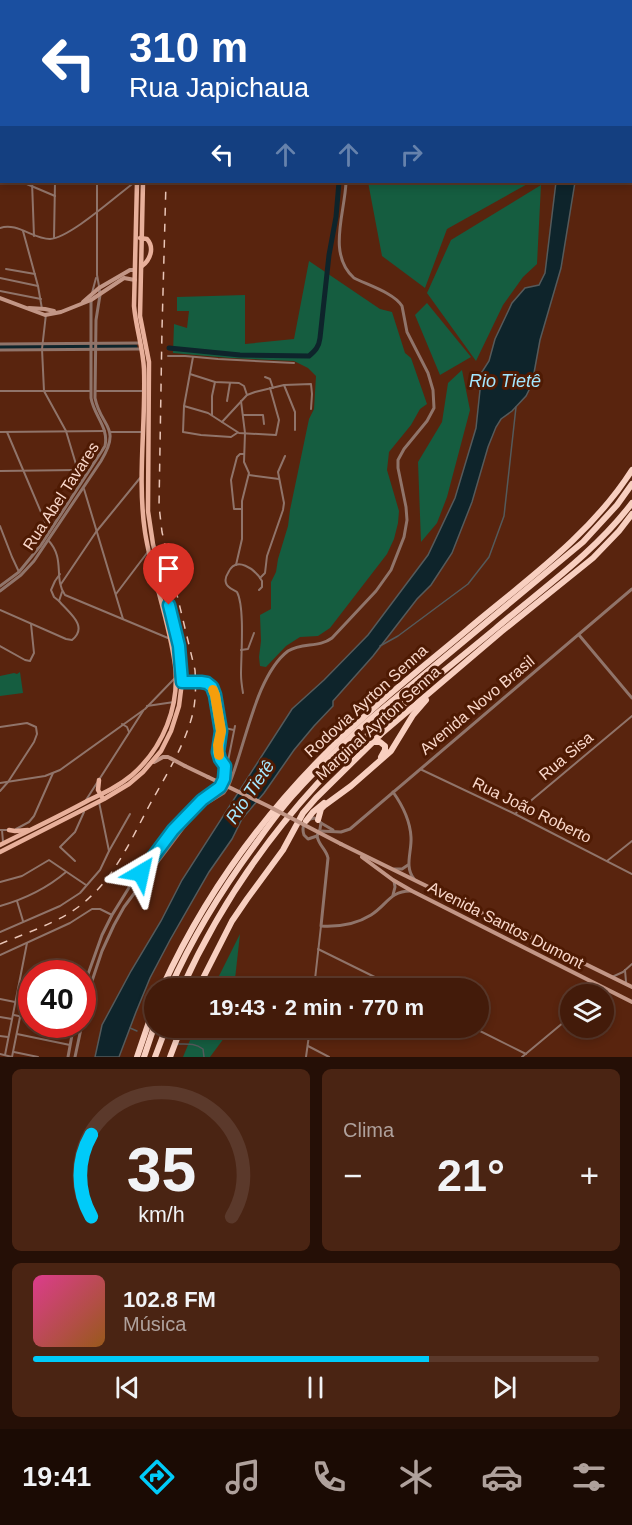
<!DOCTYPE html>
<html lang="pt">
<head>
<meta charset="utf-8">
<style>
	body { margin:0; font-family:Helvetica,sans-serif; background:#4a2413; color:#f1f3f6; height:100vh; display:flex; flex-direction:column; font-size:22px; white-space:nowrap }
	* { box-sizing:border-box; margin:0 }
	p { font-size:20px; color:#afa19c }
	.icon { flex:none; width:33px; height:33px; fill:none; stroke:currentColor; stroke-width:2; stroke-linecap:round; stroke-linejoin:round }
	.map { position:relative; height:1057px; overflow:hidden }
	.panel { display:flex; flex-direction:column; gap:12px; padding:12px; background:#250f06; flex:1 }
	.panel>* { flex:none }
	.guide { position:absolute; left:0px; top:0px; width:633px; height:183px; box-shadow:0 3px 9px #0003,0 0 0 2px #5b392b; background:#1a4fa0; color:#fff; overflow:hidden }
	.controls { position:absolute; left:560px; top:984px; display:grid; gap:12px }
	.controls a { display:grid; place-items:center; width:54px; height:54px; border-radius:50%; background:#431b0a; box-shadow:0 3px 9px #0003,0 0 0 2px #5b392b; font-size:30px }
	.speed { position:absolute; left:18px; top:960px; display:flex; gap:12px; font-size:30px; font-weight:700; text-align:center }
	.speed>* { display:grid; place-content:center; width:78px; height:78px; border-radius:50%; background:#431b0a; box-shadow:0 3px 9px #0003,0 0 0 2px #5b392b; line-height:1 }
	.speed .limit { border:9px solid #d22; background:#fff; color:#111 }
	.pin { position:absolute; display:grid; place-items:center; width:51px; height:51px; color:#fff; margin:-62px -26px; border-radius:50% 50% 50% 0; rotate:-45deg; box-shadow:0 0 6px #0007 }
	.pin .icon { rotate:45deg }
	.me { position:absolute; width:66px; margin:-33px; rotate:36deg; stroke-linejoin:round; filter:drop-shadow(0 0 4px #0008) }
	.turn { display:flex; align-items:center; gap:21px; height:126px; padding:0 30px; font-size:27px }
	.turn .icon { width:78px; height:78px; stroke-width:2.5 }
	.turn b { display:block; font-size:42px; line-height:51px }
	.lanes { display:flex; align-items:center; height:57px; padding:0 30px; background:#0003; justify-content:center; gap:30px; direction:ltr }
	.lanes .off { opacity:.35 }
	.big { font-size:45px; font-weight:800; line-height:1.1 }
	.panel .tile { flex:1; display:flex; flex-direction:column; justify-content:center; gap:9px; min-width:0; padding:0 21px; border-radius:9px; background:#4a2413 }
	.panel .dial { align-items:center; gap:0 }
	.dial svg { height:156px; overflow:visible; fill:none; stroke:#5b392b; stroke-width:7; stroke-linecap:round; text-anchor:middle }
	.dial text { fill:#f1f3f6; stroke:none }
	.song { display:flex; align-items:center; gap:18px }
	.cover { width:72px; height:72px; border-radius:9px; background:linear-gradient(135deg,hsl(330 70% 55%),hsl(30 70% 35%)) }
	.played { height:6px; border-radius:3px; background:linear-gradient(90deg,#00cbf9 70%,#5b392b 70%) }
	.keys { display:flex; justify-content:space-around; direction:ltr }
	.heat { display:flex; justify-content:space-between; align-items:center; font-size:33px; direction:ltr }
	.panel .tiles { flex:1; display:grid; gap:12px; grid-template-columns:1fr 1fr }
	.tile:last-child { grid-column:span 2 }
	.trip { position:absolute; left:144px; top:978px; width:345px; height:60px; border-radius:30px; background:#431b0a; box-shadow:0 3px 9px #0003,0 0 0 2px #5b392b; font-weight:800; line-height:60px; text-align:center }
	.tabs { display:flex; height:96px; justify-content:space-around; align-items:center; background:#1b0b04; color:#afa19c }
	.tabs .icon { width:42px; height:42px }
	.tabs .selected { color:#00cbf9 }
	.tabs b { font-size:27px; color:#f1f3f6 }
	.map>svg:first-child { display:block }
	.green { fill:#155d40 }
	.water { fill:#0e242b; stroke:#555a5b; stroke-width:1.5 }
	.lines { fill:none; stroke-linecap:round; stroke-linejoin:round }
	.stream { stroke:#555a5b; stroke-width:1.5 }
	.river { stroke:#0e242b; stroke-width:5 }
	.minor { stroke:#90746a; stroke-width:2 }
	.tertiary { stroke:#90746a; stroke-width:3 }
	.secondary { stroke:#c29686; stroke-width:4 }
	.primary { stroke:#e8b09b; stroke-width:4.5 }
	.motorway { stroke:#f8cfc0; stroke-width:6 }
	.rail { stroke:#e9c5b7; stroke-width:1.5; stroke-dasharray:8 8; stroke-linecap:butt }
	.tertiary-bridge { stroke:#90746a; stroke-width:3 }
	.secondary-bridge { stroke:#c29686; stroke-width:4 }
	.route-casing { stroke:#0084a2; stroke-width:15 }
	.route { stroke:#00cbf9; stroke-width:10 }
	.slow { stroke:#f59e0b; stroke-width:10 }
	.labels { text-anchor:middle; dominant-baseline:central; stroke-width:6; stroke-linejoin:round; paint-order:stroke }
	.street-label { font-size:16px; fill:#fad8cb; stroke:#4e1a03 }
	.water-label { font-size:18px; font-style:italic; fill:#a4e7fe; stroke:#4e1a03 }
</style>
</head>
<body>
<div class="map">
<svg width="632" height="1057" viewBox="0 0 632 1057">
	<rect width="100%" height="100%" fill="#59240e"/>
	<!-- green -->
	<g class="green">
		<polygon points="368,182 531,182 447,229 425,288 382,256"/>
		<polygon points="541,185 537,264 523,277 503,305 476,361 427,293 451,240"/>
		<polygon points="309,261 380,309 392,312 405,353 411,358 427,404 420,409 411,425 389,452 387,470 399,511 398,523 394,539 387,554 330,628 318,636 300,637 286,646 266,667 260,666 259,657 261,641 260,615 271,609 271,582 276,572 278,559 288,526 290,510 309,419 314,409 316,376 308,368 294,361 230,358 173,353 174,324 187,328 189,311 177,311 177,297 245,295 245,344 294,339"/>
		<polygon points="427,303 471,357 440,375 415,315"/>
		<polygon points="462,370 470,410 447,497 437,523 421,542 418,462 442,422 448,383"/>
		<polygon points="20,672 23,693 0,696 0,676 14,673 17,674"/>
		<polygon points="240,934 234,988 213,988"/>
		<polygon points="195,1028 230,1028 230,1030 210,1057 183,1057"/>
	</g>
	<!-- water -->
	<polygon class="water" points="556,182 575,182 561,268 540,340 532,384 526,396 512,411 501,419 496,427 488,447 472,502 452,553 431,585 417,599 373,656 333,701 333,706 314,726 294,750 264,793 242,819 232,839 209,872 170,940 150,978 136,1012 119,1057 95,1057 102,1025 131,971 161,921 182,880 292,709 324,680 368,635 428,555 455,498 476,428 480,390 480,375 489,361 495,339 512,303 525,288 539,285 545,273"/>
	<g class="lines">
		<!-- stream -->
		<g class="stream">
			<polyline points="380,646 398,636 468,584 489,557 504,516 516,407"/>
			<polyline points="130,1028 137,1031"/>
			<path d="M178 1044C188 1044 195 1043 203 1049L204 1057"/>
		</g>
		<!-- river -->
		<g class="river">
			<polyline points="377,2 379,0"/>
			<polyline points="0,347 135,347"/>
			<path d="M169 348 240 355 309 356C315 351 319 347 320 338L329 255 336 217 339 182"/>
		</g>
		<!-- minor -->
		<g class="minor">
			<polyline points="88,0 92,2"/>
			<polyline points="172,0 176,2"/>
			<polyline points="107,2 107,0"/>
			<polyline points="164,2 165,0"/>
			<polyline points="234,2 235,0"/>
			<polyline points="297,2 297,0"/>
			<polyline points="335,2 335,0"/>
			<polyline points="0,17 2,18"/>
			<polyline points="0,82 2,83"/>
			<polyline points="0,107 2,110"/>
			<polyline points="0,173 2,174"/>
			<polyline points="22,182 55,196"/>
			<polyline points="32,182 34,236"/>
			<polyline points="97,182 97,275 99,286"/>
			<path d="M0 228C17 222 33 239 50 239 70 238 117 195 135 182"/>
			<polyline points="23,231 38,286 42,309"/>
			<polyline points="54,238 55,182"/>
			<polyline points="6,269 35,274"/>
			<polyline points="0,278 38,286"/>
			<polyline points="0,291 41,299"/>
			<polyline points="92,293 96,278"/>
			<polyline points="46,314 42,349 44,391 66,431 81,481"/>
			<polyline points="168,356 185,356 218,359 294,363"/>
			<polyline points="193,357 184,406 183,432 201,435 231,437 237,433"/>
			<polyline points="190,374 215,382 239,383 244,386 247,395"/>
			<polyline points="265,377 270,379 273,388"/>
			<polyline points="284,385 295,412 295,430"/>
			<polyline points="0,391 91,391"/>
			<polyline points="95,391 144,391"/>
			<polyline points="227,401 230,383"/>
			<polyline points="184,406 208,413 239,433 276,435 279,420 270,388"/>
			<polyline points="212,415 212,396 215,382"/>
			<polyline points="243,415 263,415 264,424"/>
			<polyline points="222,422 247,395 255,392 284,385 311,384 312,394 311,409"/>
			<polyline points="0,432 105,431"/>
			<polyline points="7,432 49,531"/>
			<polyline points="110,432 143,432"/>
			<polyline points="0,471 77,470"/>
			<polyline points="249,475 279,479"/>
			<polyline points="84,489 123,619"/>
			<polyline points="242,509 234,509 231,480 237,457 240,454 244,454"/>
			<polyline points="0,526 12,557 19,572"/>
			<path d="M48 540C66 559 53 578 65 595L168 638"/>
			<polyline points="236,565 242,539 242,501 249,473 244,462 245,433 241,401"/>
			<polyline points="260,578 265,573 267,556 283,510 284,503 278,472 285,456"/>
			<polyline points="61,584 96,532 140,478"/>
			<polyline points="116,594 147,553"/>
			<polyline points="59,601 54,597 51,590 55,581 60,574"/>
			<path d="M0 610 66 639 72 640C89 626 69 613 59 601L62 592"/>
			<polyline points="0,646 25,660 30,661 34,653 31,624"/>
			<polyline points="241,650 248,649 254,633"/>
			<path d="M243 693C242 687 241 681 241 674 241 656 245 607 237 592 234 590 227 588 226 583 225 580 226 576 228 573 236 555 255 569 262 581V587L259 590"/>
			<polyline points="147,706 174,702"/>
			<polyline points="122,724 127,727 129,732"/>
			<polyline points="0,727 27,723 36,727 37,734 34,742 8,782 0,791"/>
			<polyline points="220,727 234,730"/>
			<polyline points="225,766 228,761 235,726"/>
			<polyline points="420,769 515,814 632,874"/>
			<polyline points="0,783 45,776 60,770 145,709 174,679"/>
			<polyline points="86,800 143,711"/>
			<polyline points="99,802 109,851"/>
			<polyline points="515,814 632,716"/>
			<polyline points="16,829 29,822 34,816 53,773"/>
			<polyline points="0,830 7,830"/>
			<polyline points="2,830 3,842"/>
			<polyline points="75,861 60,847 75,832 84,812"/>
			<polyline points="607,861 632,841"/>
			<polyline points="0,882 22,876 49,860 86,885"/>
			<polyline points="17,901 23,921"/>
			<path d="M0 906C25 899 46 889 66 872"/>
			<polyline points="0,932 60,906 80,893 100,870 109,851 130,814"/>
			<polyline points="318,949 397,988"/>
			<polyline points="0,955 70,923 92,909 100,909 112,915"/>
			<polyline points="625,970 626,982"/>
			<polyline points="612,977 623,972 632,964"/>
			<polyline points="592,983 593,994"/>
			<polyline points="314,988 321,926"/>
			<polyline points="598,994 607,991"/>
			<polyline points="0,999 15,1002"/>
			<polyline points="14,1015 32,1019"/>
			<polyline points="0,1017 12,1019"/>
			<polyline points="59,1024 74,1027"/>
			<polyline points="474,1028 526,1054"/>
			<polyline points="17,1034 70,1045"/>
			<polyline points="0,1036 8,1037"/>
			<polyline points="308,1046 329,1057"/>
			<polyline points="14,1052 38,1057"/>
			<polyline points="0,1054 12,1057"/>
			<polyline points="5,1055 27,943"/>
			<polyline points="12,1057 20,1017"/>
			<polyline points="306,1057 310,1028"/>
			<polyline points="522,1057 570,1017"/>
		</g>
		<!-- tertiary -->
		<g class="tertiary">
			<polyline points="539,2 540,0"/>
			<polyline points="0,344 139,343"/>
			<polyline points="0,350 141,349"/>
			<path d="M0 586 19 572 41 545 105 446C109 427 94 416 91 398V301"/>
			<path d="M0 591 21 575 34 561 101 461C122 426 101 428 95 398L96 320 100 295 99 288"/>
			<polyline points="579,635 632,698"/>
			<path d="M393 792C403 806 410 820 411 837 412 852 404 866 414 879"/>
			<path d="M314 818 317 819 321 823 320 829 317 836 308 839 304 835C301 826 305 820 314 818Z"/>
			<polyline points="321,823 333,830"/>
			<polyline points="320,831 341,832 350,829 632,589"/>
			<path d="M317 836C319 846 326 849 328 858L321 926C339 927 355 925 371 915 387 905 390 891 410 891"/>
			<polyline points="394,869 402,869 408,865"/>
			<polyline points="393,895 395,887 394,881"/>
			<polyline points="82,991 102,935 112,915 130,886 173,830 202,800 220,787 223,782 225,768 218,752 221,729 215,695 210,685 201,682"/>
			<path d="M82 1020 91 984 102 951 114 925 124 907 190 819 206 804 224 793 228 787C245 749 255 676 288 651 302 642 319 648 332 638L376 591 391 570 404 537 407 520 406 507 398 468V460L404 449 427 421 434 408 433 390 428 373 407 332 402 306C394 293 368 285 354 278 327 254 345 213 346 182"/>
			<polyline points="68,1057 74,1024"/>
			<polyline points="75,1057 82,1024"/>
		</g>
		<!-- secondary -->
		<g class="secondary">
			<polyline points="0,298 45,315 61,312 91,300 124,278 135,280"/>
			<polyline points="83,302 99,288 130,270 135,270"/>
			<polyline points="29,308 45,309 54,311"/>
			<polyline points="154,762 163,757 168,757"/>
			<polyline points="185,766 208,777"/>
			<polyline points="341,844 632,987"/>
			<polyline points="362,857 393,880 412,891 632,1002"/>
		</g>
		<!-- primary -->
		<g class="primary">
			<polyline points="191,2 192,0"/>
			<polyline points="198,2 199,0"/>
			<path d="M140 238 147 239C155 248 150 260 142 266"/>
			<polyline points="99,780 98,790 102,797"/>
			<polyline points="9,830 15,831 28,830"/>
			<path d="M0 845C30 830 60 816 89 800 104 793 119 786 132 775 163 748 180 706 175 665 169 620 152 577 145 532 137 478 146 423 144 369 143 348 136 328 134 306L137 182"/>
			<polyline points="0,852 104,799 129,784 143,772 161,751 171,731 179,706 182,682 179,646 153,544 148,511 149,362 140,316 143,182"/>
		</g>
		<!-- motorway -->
		<g class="motorway">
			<polyline points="373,742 380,742 385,746 385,750 381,757"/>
			<polyline points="318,820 321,809 325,805 351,786 391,751 413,715 426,700"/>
			<polyline points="306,821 313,812 324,803"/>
			<path d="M162 988C207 889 273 801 353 727 389 693 429 662 467 630 525 581 590 536 632 470"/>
			<path d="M170 988C192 938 221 891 254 846 267 828 280 809 296 792 318 767 343 744 368 721L583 542 617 505 632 484"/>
			<path d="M182 988C216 913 261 845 317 784 371 727 435 679 495 629 542 589 595 552 632 503"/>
			<polyline points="198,988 232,921 247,899 283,850 303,813 316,798 381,734 501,632 593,558 619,531 632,514"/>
			<polyline points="137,1057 154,1007"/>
			<polyline points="144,1057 154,1027"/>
			<polyline points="155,1057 166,1028"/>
			<polyline points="170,1057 181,1028"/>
		</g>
		<!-- rail -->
		<g class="rail">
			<polyline points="208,2 209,0"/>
			<path d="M0 944C30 931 65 921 89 898 116 874 132 838 149 806 164 779 182 750 191 720 196 704 196 687 195 670L162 532 159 506 162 329 166 182"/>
		</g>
		<!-- tertiary-bridge -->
		<polyline class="tertiary-bridge" points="185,682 201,682"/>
		<!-- secondary-bridge -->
		<g class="secondary-bridge">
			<polyline points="170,758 185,766"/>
			<polyline points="208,777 268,806 341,844"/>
		</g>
	</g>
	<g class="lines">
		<defs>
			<polyline id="route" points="141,873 173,830 202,800 220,787 224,779 225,766 220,759 218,752 221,731 215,695 212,687 207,683 201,682 182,682 179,646 169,605"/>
		</defs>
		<!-- route casing -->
		<use href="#route" class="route-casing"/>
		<!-- route -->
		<use href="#route" class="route"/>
		<!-- slow -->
		<polyline class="slow" points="213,690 215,695 221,731 218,745 219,755"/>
	</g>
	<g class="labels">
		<!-- street labels -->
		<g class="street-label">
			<text transform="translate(61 496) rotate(-57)">Rua Abel Tavares</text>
			<text transform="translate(366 701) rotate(-42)">Rodovia Ayrton Senna</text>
			<text transform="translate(477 705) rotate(-40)">Avenida Novo Brasil</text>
			<text transform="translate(378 723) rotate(-42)">Marginal Ayrton Senna</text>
			<text transform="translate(566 756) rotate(-40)">Rua Sisa</text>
			<text transform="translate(532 810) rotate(26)">Rua João Roberto</text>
			<text transform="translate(506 925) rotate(27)">Avenida Santos Dumont</text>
		</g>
		<!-- water labels -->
		<g class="water-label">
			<text x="505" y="381">Rio Tietê</text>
			<text transform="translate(250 792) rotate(-56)">Rio Tietê</text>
		</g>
	</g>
</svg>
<div class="controls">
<a><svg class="icon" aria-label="layers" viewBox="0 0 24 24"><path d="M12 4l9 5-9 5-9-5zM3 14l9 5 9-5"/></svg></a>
</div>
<div class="speed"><div class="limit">40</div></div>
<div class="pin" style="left:169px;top:605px;background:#d93025"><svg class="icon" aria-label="arrive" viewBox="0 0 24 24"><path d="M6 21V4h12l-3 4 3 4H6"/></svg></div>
<svg class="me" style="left:141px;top:873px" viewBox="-20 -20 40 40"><path d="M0-17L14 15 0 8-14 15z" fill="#00cbf9" stroke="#fff" stroke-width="4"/></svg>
<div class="trip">19:43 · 2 min · 770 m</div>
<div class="guide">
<div class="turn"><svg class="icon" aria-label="left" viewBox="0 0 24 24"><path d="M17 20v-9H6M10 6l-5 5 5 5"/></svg><div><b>310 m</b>Rua Japichaua</div></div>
<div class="lanes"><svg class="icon" aria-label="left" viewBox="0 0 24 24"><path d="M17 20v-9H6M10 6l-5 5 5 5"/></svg><svg class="icon off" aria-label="ahead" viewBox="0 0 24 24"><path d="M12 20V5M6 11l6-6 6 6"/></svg><svg class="icon off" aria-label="ahead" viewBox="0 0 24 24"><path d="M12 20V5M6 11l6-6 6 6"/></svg><svg class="icon off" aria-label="right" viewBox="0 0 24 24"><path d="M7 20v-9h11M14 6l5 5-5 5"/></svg></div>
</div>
</div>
<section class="panel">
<div class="tiles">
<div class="tile dial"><svg viewBox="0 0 100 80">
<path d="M14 69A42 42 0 1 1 86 69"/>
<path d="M14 69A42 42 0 0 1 14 27" stroke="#00cbf9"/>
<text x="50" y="56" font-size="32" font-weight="700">35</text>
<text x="50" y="72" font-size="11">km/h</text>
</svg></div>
<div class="tile"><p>Clima</p>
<div class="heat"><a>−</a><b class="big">21°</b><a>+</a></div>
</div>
<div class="tile">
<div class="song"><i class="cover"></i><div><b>102.8 FM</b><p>Música</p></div></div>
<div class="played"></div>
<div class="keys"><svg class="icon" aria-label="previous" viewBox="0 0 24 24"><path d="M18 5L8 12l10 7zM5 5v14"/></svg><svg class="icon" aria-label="pause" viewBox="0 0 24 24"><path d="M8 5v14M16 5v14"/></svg><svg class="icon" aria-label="next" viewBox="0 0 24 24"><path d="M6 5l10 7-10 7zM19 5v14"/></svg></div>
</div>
</div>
</section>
<nav class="tabs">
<b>19:41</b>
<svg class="icon selected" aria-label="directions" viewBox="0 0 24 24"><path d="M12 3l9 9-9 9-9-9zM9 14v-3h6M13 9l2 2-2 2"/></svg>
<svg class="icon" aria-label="music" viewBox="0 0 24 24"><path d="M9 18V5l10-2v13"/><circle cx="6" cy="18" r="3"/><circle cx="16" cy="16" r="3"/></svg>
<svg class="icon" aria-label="phone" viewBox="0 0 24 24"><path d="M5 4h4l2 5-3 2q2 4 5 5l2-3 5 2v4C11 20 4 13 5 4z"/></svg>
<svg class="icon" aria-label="climate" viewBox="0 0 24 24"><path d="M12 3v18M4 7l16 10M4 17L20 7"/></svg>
<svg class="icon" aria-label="car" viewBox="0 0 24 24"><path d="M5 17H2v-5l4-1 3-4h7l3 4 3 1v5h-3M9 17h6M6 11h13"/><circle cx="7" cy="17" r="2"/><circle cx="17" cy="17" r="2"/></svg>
<svg class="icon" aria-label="filters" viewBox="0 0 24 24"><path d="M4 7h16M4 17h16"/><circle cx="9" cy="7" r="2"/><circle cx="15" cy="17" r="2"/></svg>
</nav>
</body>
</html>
